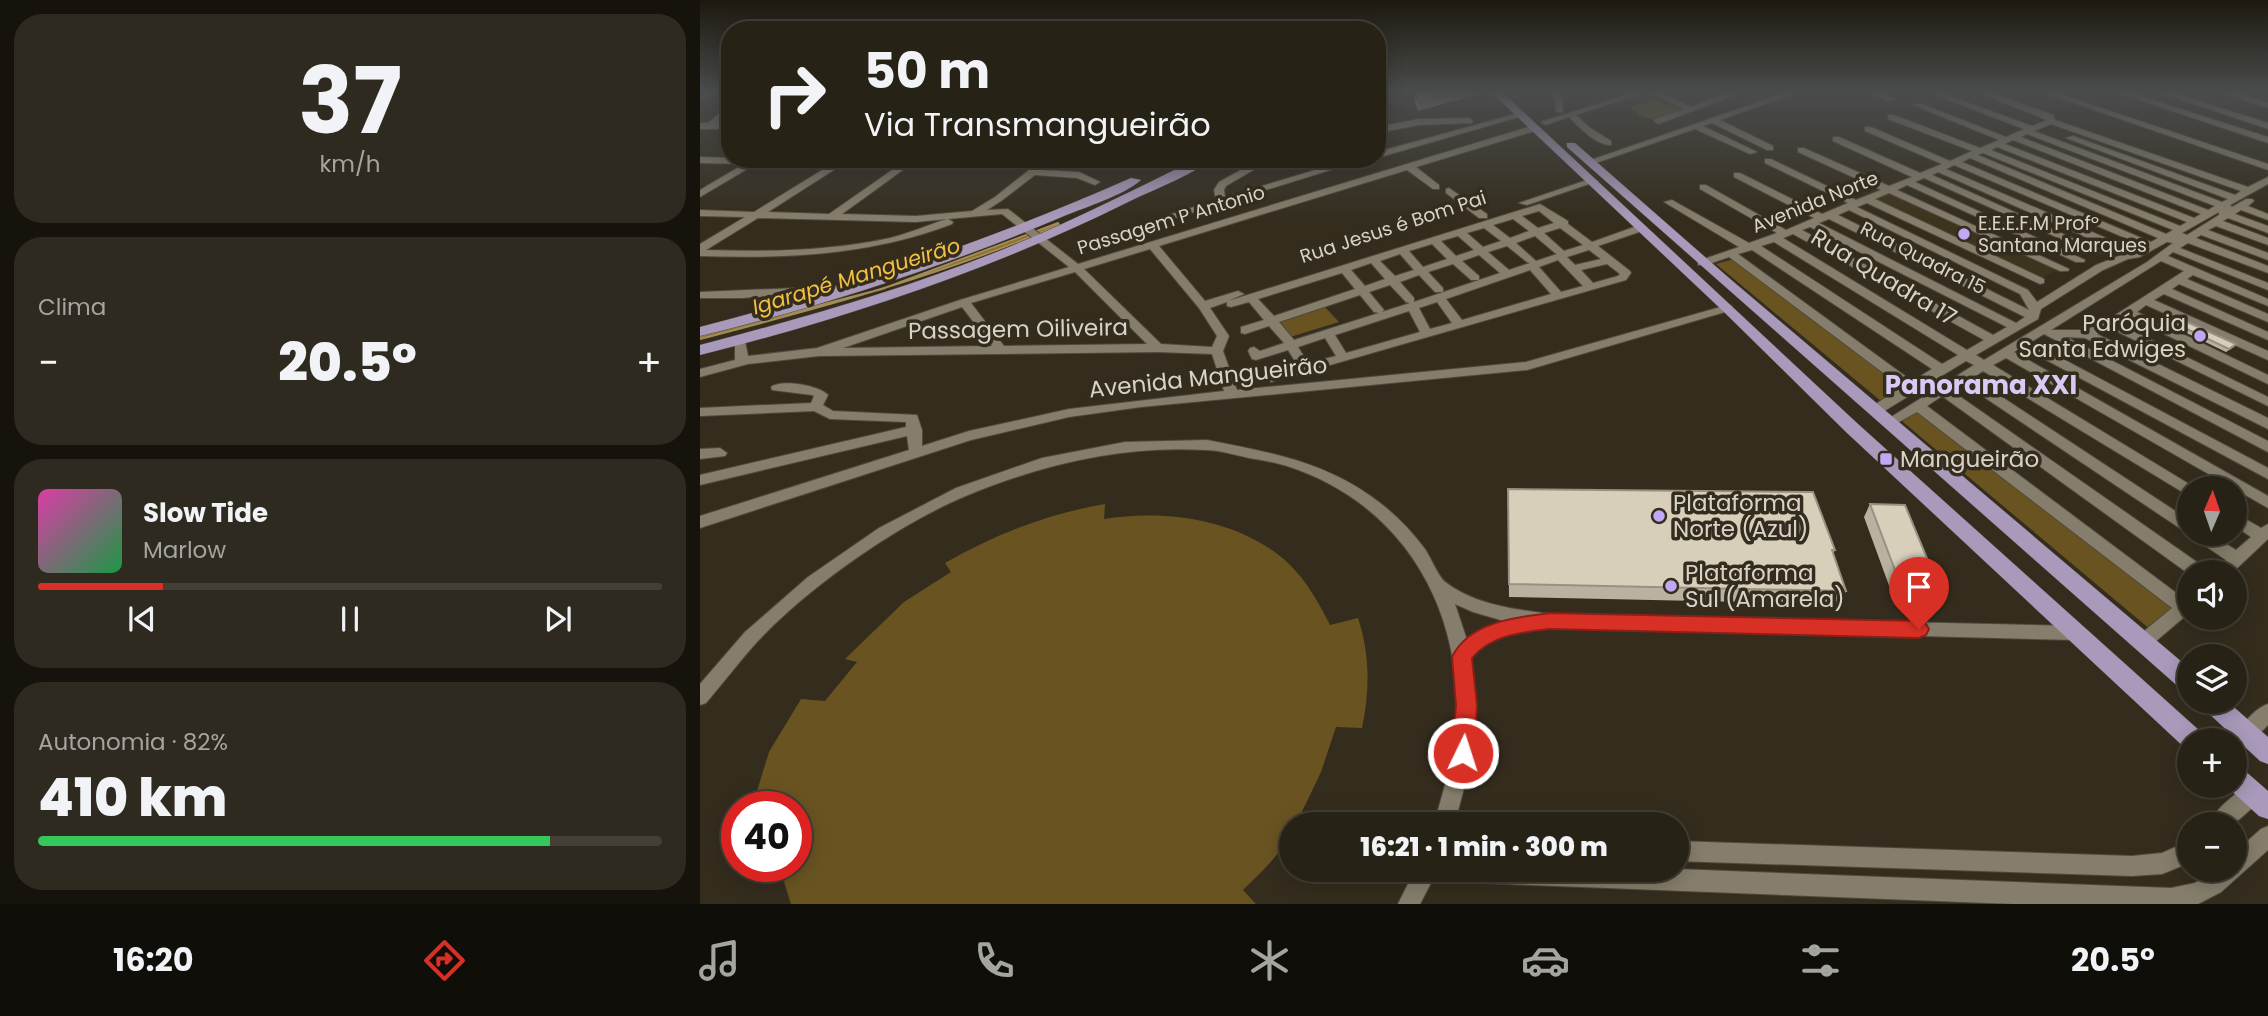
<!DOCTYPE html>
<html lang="pt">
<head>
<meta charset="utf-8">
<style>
	body { margin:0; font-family:Poppins,sans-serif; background:#2f2a1f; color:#f1f3f6; height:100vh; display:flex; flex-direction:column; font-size:26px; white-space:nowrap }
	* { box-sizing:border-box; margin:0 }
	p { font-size:23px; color:#a4a4a1 }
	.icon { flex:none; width:38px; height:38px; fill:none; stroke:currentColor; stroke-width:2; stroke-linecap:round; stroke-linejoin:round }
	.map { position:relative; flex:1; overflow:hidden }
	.drawer { display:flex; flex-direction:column; gap:14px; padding:14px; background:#15130c; width:700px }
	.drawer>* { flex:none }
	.banner { position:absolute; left:21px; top:21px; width:665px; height:147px; border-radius:28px; box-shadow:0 4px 18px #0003,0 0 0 2px #433f35; background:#272216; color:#f1f3f6; overflow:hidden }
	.needle { width:46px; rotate:2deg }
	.tools { position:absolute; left:1477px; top:476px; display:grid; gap:14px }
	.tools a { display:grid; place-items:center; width:70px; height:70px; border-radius:50%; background:#272216; box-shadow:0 4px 18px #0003,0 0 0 2px #433f35; font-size:35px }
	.speed { position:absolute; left:21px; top:791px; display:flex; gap:14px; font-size:35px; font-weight:700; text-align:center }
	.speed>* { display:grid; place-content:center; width:91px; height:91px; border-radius:50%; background:#272216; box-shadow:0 4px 18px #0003,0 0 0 2px #433f35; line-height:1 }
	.speed .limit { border:10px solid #d22; background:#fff; color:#111 }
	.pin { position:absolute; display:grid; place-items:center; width:60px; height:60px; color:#fff; margin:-72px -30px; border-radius:50% 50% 50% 0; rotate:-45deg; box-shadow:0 0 7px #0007 }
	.pin .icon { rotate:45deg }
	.me { position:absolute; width:77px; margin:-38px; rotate:4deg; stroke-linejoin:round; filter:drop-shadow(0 0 5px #0008) }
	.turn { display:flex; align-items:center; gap:24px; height:147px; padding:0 28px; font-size:32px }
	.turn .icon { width:91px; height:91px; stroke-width:2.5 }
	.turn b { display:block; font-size:49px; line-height:60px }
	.big { font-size:52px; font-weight:800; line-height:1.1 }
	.drawer .tile { flex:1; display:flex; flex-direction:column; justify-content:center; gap:10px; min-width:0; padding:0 24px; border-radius:28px; background:#2f2a1f }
	.drawer .dial { align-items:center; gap:0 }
	.dial b { font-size:91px; line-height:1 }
	.song { display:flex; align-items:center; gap:21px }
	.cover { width:84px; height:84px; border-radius:10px; background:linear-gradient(135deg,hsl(320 70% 55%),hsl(140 70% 35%)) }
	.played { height:7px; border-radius:4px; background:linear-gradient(90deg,#d93025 20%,#433f35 20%) }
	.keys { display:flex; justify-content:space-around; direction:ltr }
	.heat { display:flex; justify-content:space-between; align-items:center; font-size:38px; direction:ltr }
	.charge { height:10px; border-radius:5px; background:linear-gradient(90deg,#34c759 82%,#433f35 0) }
	.trip { position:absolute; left:579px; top:812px; width:410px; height:70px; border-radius:35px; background:#272216; box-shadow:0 4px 18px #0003,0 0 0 2px #433f35; font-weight:800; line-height:70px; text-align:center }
	.dock { display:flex; height:112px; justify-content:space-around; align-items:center; background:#100e09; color:#a4a4a1 }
	.dock .icon { width:49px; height:49px }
	.dock .on { color:#d93025 }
	.dock b { font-size:32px; color:#f1f3f6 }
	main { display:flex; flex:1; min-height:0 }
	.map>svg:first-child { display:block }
	.built { fill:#3d341d }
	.green { fill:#695421 }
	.water { fill:#8b6e27; stroke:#a28c58; stroke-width:2 }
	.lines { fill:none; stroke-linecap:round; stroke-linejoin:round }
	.minor-casing { stroke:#514a3d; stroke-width:2 }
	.major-casing { stroke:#514a3d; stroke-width:1 }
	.minor { fill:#867e6c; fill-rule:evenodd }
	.major { fill:#a99abb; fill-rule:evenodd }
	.wall { fill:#bab2a1 }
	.shaded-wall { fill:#979183 }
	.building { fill:#d8cfbb; stroke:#979183; stroke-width:2 }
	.route { fill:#d93025; stroke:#8d1f18; stroke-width:2 }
	.poi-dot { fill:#c0a8f4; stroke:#342d1e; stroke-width:2.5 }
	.labels { text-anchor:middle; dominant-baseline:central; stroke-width:7; stroke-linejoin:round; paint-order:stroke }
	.far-street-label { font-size:19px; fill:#d8d3c9; stroke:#342d1e }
	.far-poi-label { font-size:19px; fill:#d8d3c9; stroke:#342d1e; text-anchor:start }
	.far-water-label { font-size:21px; font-style:italic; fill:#f3c042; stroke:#342d1e }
	.street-label { font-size:23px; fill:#d8d3c9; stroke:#342d1e }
	.poi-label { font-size:23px; fill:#d8d3c9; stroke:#342d1e; text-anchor:start }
	.quarter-label { font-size:26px; font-weight:bold; fill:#d7cbf6; stroke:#342d1e }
</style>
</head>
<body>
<main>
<section class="drawer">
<div class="tile dial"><b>37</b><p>km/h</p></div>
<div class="tile"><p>Clima</p>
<div class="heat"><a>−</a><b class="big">20.5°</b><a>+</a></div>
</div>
<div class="tile">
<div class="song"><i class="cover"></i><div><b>Slow Tide</b><p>Marlow</p></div></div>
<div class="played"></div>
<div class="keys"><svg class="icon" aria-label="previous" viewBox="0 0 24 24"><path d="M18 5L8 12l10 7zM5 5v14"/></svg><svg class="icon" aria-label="pause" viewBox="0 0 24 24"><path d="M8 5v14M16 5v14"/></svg><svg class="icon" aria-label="next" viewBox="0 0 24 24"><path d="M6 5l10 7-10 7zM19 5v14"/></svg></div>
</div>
<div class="tile"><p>Autonomia · 82%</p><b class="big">410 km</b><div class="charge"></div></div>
</section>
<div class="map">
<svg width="1568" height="904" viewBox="0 0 1568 904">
	<rect width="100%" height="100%" fill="#342d1e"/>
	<!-- built -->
	<polygon class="built" points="1188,190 1361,269 1339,279 1169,200"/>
	<!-- green -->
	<g class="green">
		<polygon points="955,99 982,110 958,121 940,116 930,107"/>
		<polygon points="1034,259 1206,385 1181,401 1016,264"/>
		<polygon points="622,304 639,322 587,338 571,321"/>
		<polygon points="1219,411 1475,609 1451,630 1203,422 1203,419"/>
		<path d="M405 504 404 519C466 509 540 519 588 563 606 580 619 603 630 625L658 618C670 655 670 690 662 728L636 727 621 772 596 824H592C592 845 558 875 543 890L556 904H91L79 866H96V807H52L69 752 101 699 125 701 157 662 145 659 204 602 251 572 245 563C296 534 347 514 405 504Z"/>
	</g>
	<!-- water -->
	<path class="water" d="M358 223 359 225C242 275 123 307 0 339V336L182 289Z"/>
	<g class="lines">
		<defs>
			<g id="minor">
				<polygon points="9,92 21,92 0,100 0,95"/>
				<polygon points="853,92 861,92 863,113 856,111"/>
				<path d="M934 92H947L876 115 889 127 911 141V145C896 145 880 128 869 117L845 125 841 122Z"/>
				<polygon points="948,92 959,92 991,107 1026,94 1033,96 958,124 954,121 955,119 984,109"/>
				<polygon points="1087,92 1099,92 1020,120 1073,146 1073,150 1067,150 1012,123 1003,126 1057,152 1050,154 995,129 893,164 885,162"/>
				<polygon points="1168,92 1180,92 1195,99 1188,101"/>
				<path d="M1276 92H1288L1353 115 1355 120 1548 187 1568 177V184L1530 205 1532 207 1546 199H1552L1554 201 1548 206 1568 214V220L1541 210 1535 214 1568 226V233L1528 218 1523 221 1568 238V245L1516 226 1508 230 1568 253V260L1501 235 1496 238 1568 266V273L1488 243 1480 248 1568 283V290L1473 252 1468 256 1568 299V306L1493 275 1487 279 1568 314V322L1479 284 1472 289 1568 332V340L1464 294 1454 300 1568 351V360L1446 305 1437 312 1568 375V384L1429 317 1419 324 1568 397V406L1410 328 1397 334 1568 418V429L1385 338 1366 337 1568 441V452L1344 334 1331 342 1568 468V479L1322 347 1314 352 1568 496V508L1306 358 1293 365 1494 487 1489 488V496L1283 371 1273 378 1489 520V533L1484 531 1263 383 1252 391 1504 567 1506 572H1489V574L1242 396 1227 406 1483 598 1489 596V613L1449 647 1443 649 1437 647 1434 642 1437 637 1472 608 1217 412 1190 427 1183 422 1274 365 1266 361 1181 413H1171L1169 410 1171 407 1202 387 1029 257 1006 265H998V261L1039 247 964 202 972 200 1049 243 1077 233 1000 189V185H1006L1086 230 1114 218 1034 177V173H1040L1122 214 1148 203 1065 163V159H1071L1156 200 1181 190 1098 152V148H1104L1189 186 1212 177 1133 141V137H1139L1220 173 1242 164 1165 131V127H1171L1250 161 1272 151 1188 119V115H1194L1280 148 1299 140 1213 105 1220 103 1306 137 1324 129 1235 95 1242 93 1332 126 1347 120ZM1351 124 1541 191 1535 195 1373 136 1366 138 1528 199 1522 202 1334 131ZM1327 134 1515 206 1508 210 1321 137ZM1313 140 1501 214 1494 218 1305 144ZM1297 147 1487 222 1480 226 1291 150ZM1283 153 1473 230 1466 234 1278 155ZM1270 158 1458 238 1451 242 1262 162ZM1254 165 1444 246 1436 251 1246 169ZM1238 172 1424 254 1396 265 1337 302 1328 290 1157 207 1167 203 1340 284 1344 283V279L1175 199 1189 193 1360 271H1368L1369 269 1197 190 1207 185 1376 262H1384L1385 260 1215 182 1224 178 1392 253H1400L1401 251 1232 175ZM1149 210 1320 294 1329 310 1138 215ZM1519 212V215L1487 235 1482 233ZM1129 219 1325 317 1316 323 1119 223ZM1110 227 1307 327 1293 335 1102 230ZM1093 234 1284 340 1267 350 1083 238ZM1074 242 1258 355 1242 364 1061 246ZM1467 242 1473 243 1447 262 1284 360 1276 355 1338 319 1341 309 1403 270 1428 259 1440 257ZM1052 250 1232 369 1212 381 1038 254ZM1461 261 1484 271 1406 321 1385 330H1351Z"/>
				<polygon points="1342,92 1354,92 1568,164 1568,170"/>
				<polygon points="1415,92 1428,92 1568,137 1568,143"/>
				<polygon points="1458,92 1471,92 1568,123 1568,129"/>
				<polygon points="1520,92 1533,92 1568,103 1568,108"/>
				<polygon points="27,107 30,107 30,113 18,123 30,123 30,129 0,129 0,123 8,123"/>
				<polygon points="819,113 826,115 677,158 677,152"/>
				<polygon points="769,118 773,121 772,123 719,125 677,133 677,127 719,119"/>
				<path d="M835 125 838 126V130L716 167 739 185V189H733L707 170 459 246 505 301 538 291 544 294 528 301 840 204 868 221V224L892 242 937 226H945V230L898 246 930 271 931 273 926 280 571 382 565 378 566 375 598 366 588 350 556 360 552 359 548 351 550 348 554 347 560 351 584 343 569 326 545 334 541 333V327L564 320 549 302 531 307 527 306V302L510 308 529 336 523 351 537 390 826 362 1024 306H1032V310L827 370 441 407 369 417 271 440 0 528V516L209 450 207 436 0 485V475L206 427V422L130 419 114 411 0 416V408L111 403 114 396 112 395 72 390 71 387C81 379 118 385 128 395L123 405 133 411 217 415 222 430V446L269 431 369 409 524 391 512 354 458 352 119 356 48 364 0 377V369L35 360V345L30 340 32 337H40L45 341 48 356 117 348 260 300 369 267 302 214 248 219 253 222 252 224C171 255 86 259 0 256V244L45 217 0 216V210L54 212 140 159H151L68 212 129 214 208 159H218L142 214 216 216 272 211 295 197 343 159H353L341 170 379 172 400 182 395 185 377 178 335 175 301 201 287 210 308 209 378 264ZM839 211 854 223 838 228 822 216ZM58 218 216 222 247 219C228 225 210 233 190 238 130 251 67 252 6 250ZM813 219 829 231 810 238 793 225ZM784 228 801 241 783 247 767 233ZM860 228 883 245 864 251 844 233ZM758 236 774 250 756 256 741 241ZM835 236 855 253 857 254 836 261 816 243ZM732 244 747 259 723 267 709 251ZM807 246 827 262 830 263 809 270 788 252ZM450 249 499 308 517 336 512 347 461 344 384 269ZM889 250 901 259 875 265 867 257ZM700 254 714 270 695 276 680 261ZM779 255 800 273 714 302V298L700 282 719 275 735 292H743V288L728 272 753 264 771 280H779V276L762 261ZM858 260 883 286 861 292 839 267ZM671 263 685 279 665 286 651 270ZM907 264 920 274 918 276 893 283 881 270ZM830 270 851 294 762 320 746 299ZM375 272 447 344 304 346 271 303ZM642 273 655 289 574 316 558 299ZM690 285 706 302 710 303 682 312 684 310 669 292ZM660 295 674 312 679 313 594 340 579 322ZM737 302 752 323 730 329 719 308ZM262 307 292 346 143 348ZM709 311 720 332 646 353 635 335ZM625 338 636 356 608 363 598 347Z"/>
				<polygon points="0,157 64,159 0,197 0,190 44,164 0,163"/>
				<polygon points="561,159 572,159 526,186 524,190 525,197 652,159 666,159 459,223 450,221 516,200 514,190 519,182"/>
				<polygon points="890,179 898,181 827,205 819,203"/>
				<polygon points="749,188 787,214 787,218 779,218 746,193 746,189"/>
				<polygon points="145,286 149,287 149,291 42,298 0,298 0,292"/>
				<path d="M507 440C567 452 620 460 672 497 692 511 710 529 725 549 731 558 737 574 744 581 774 605 814 609 850 614L1375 626 1381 628 1384 633 1381 638 1375 640 835 626C828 633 818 632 809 634 794 638 780 647 771 659 780 716 771 770 754 824H734C743 792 753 761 756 727 764 608 702 503 587 466 575 462 561 460 549 458 535 455 520 450 505 450 424 445 343 464 268 495 198 524 108 587 56 643 39 662 23 683 6 703L0 705V684L45 632 108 577 179 528 256 488 342 458 425 442ZM755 604 773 612 804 621 785 628 767 640Z"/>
				<polygon points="20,448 27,453 25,456 0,459 0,449"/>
				<polygon points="1535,513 1561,528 1568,524 1568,539 1533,572 1515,572 1526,560 1494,538 1491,534 1510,534 1536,550 1551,537 1535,526"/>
				<path d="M1568 704V725L1554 739 1547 742 1540 739 1538 733C1543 722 1556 708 1568 704Z"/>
				<path d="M1553 784 1560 787 1563 794 1560 801 1534 824H1509C1514 810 1538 790 1553 784Z"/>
				<polygon points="1568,826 1568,850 1521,892 1498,904 1314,904 732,881 720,904 698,904 715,870 976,869 1471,888 1495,883 1515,870 1535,870 1535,852 1561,829"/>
				<polygon points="976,841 1432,856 1462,853 1489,841 1489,863 1462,874 1432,876 976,861"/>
			</g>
			<g id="major">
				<polygon points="791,92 802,92 1158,424 1501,732 1505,740 1489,740 1489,750 1485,748 1146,432 1023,311"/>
				<polygon points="867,143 875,143 1029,278 1489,668 1489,692 1481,689 867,147"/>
				<path d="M497 159H511C493 175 450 191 426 203 291 270 147 318 0 355V345C99 319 199 291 294 253 363 226 429 192 497 159Z"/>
				<path d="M431 178 441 180C424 195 386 207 364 216 246 266 124 306 0 336V327C148 289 291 240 431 178Z"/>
				<polygon points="1501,702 1528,702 1568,737 1568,764 1560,761 1504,709"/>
				<polygon points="1535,766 1544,770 1568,791 1568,819 1559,816 1526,786 1535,786"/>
			</g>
		</defs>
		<!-- minor casing -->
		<use href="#minor" class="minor-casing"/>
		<!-- major casing -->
		<use href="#major" class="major-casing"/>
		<!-- minor -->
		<use href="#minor" class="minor"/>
		<!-- major -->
		<use href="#major" class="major"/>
	</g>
	<!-- wall -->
	<g class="wall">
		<polygon points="715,92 778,92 778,94 718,111 715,102"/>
		<polygon points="1470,321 1536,344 1534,347 1526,352 1468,324"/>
		<polygon points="808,502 1135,550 1133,554 1146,591 1140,604 809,597"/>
		<polygon points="1170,504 1238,585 1230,598 1215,598 1212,591 1191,591 1164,517"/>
	</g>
	<!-- shaded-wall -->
	<polygon class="shaded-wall" points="746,92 778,92 778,94 718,111 718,100"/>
	<!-- building -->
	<g class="building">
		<polygon points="715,92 746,92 718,100"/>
		<polygon points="1476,317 1536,344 1529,349 1470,321"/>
		<polygon points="808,489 1113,492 1135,550 1132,550 1146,591 809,584"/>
		<polygon points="1170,504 1205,505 1238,585 1223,585 1220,578 1198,578"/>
	</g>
	<!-- sky -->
	<linearGradient id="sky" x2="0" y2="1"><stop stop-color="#1d1910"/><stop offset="0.42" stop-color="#4a4c4c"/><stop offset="1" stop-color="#4a4c4c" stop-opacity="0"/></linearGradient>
	<rect width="1568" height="219" fill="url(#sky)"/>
	<!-- route -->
	<path class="route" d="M850 613 1219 621 1226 624 1229 629 1226 635 1219 638 850 629C823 632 790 635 772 658L777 705 774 753 770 760 763 763 755 760 752 753 756 705 752 657C769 622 816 617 850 613Z"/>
	<!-- markers -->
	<g class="poi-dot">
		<circle cx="1264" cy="234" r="7"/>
		<circle cx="1500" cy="336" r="7"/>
		<rect x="1179" y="452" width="14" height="14" rx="3.5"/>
		<circle cx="959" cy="516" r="7"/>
		<circle cx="971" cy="586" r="7"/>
	</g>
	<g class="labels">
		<!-- far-street labels -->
		<g class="far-street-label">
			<text transform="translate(1115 202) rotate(-22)">Avenida Norte</text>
			<text transform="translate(471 220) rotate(-17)">Passagem P Antonio</text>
			<text transform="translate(693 227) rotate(-18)">Rua Jesus é Bom Pai</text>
			<text transform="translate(1223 258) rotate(27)">Rua Quadra 15</text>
		</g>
		<!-- far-poi labels -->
		<g class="far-poi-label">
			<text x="1278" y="223">E.E.E.F.M Profº<tspan x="1278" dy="22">Santana Marques</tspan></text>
		</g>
		<!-- far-water labels -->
		<g class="far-water-label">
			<text transform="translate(156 276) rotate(-17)">Igarapé Mangueirão</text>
		</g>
		<!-- street labels -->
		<g class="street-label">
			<text transform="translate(1184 277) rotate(31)">Rua Quadra 17</text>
			<text transform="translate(318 329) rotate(-1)">Passagem Oiliveira</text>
			<text transform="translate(508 377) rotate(-6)">Avenida Mangueirão</text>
		</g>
		<!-- poi labels -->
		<g class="poi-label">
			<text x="1486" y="323" text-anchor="end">Paróquia<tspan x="1486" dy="26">Santa Edwiges</tspan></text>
			<text x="1200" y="459">Mangueirão</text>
			<text x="973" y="503">Plataforma<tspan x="973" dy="26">Norte (Azul)</tspan></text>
			<text x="985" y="573">Plataforma<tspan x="985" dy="26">Sul (Amarela)</tspan></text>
		</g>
		<!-- quarter labels -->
		<g class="quarter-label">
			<text x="1281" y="385">Panorama XXI</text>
		</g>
	</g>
</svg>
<div class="tools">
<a><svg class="needle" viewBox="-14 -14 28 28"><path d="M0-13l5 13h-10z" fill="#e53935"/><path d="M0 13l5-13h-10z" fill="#a4a4a1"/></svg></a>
<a><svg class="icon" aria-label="sound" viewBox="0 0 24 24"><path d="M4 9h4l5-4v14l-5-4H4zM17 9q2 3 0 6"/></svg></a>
<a><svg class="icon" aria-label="layers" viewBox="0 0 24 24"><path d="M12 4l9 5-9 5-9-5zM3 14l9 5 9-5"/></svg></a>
<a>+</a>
<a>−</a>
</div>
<div class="speed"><div class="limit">40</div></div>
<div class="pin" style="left:1219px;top:629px;background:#d93025"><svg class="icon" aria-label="arrive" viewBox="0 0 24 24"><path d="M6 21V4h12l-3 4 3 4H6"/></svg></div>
<svg class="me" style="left:763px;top:753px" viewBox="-20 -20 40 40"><circle r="17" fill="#d93025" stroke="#fff" stroke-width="3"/><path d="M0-11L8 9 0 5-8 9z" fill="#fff"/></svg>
<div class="trip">16:21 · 1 min · 300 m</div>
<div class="banner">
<div class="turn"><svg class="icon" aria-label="right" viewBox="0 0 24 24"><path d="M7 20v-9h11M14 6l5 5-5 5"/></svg><div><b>50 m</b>Via Transmangueirão</div></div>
</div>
</div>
</main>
<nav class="dock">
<b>16:20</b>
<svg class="icon on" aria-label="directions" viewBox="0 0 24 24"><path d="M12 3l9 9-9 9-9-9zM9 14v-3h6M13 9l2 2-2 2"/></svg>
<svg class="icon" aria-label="music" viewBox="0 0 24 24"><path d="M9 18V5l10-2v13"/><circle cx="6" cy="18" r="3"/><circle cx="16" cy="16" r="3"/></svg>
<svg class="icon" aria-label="phone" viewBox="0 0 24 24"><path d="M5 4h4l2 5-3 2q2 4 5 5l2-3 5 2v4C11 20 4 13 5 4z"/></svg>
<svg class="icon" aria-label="climate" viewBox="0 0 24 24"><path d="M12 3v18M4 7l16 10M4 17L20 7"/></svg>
<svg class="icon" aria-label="car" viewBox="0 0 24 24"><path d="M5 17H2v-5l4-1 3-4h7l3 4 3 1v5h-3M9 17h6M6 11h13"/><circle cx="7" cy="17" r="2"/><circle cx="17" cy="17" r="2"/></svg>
<svg class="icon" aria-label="filters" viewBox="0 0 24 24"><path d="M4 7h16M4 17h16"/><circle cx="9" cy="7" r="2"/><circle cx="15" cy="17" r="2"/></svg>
<b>20.5°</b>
</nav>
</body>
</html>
